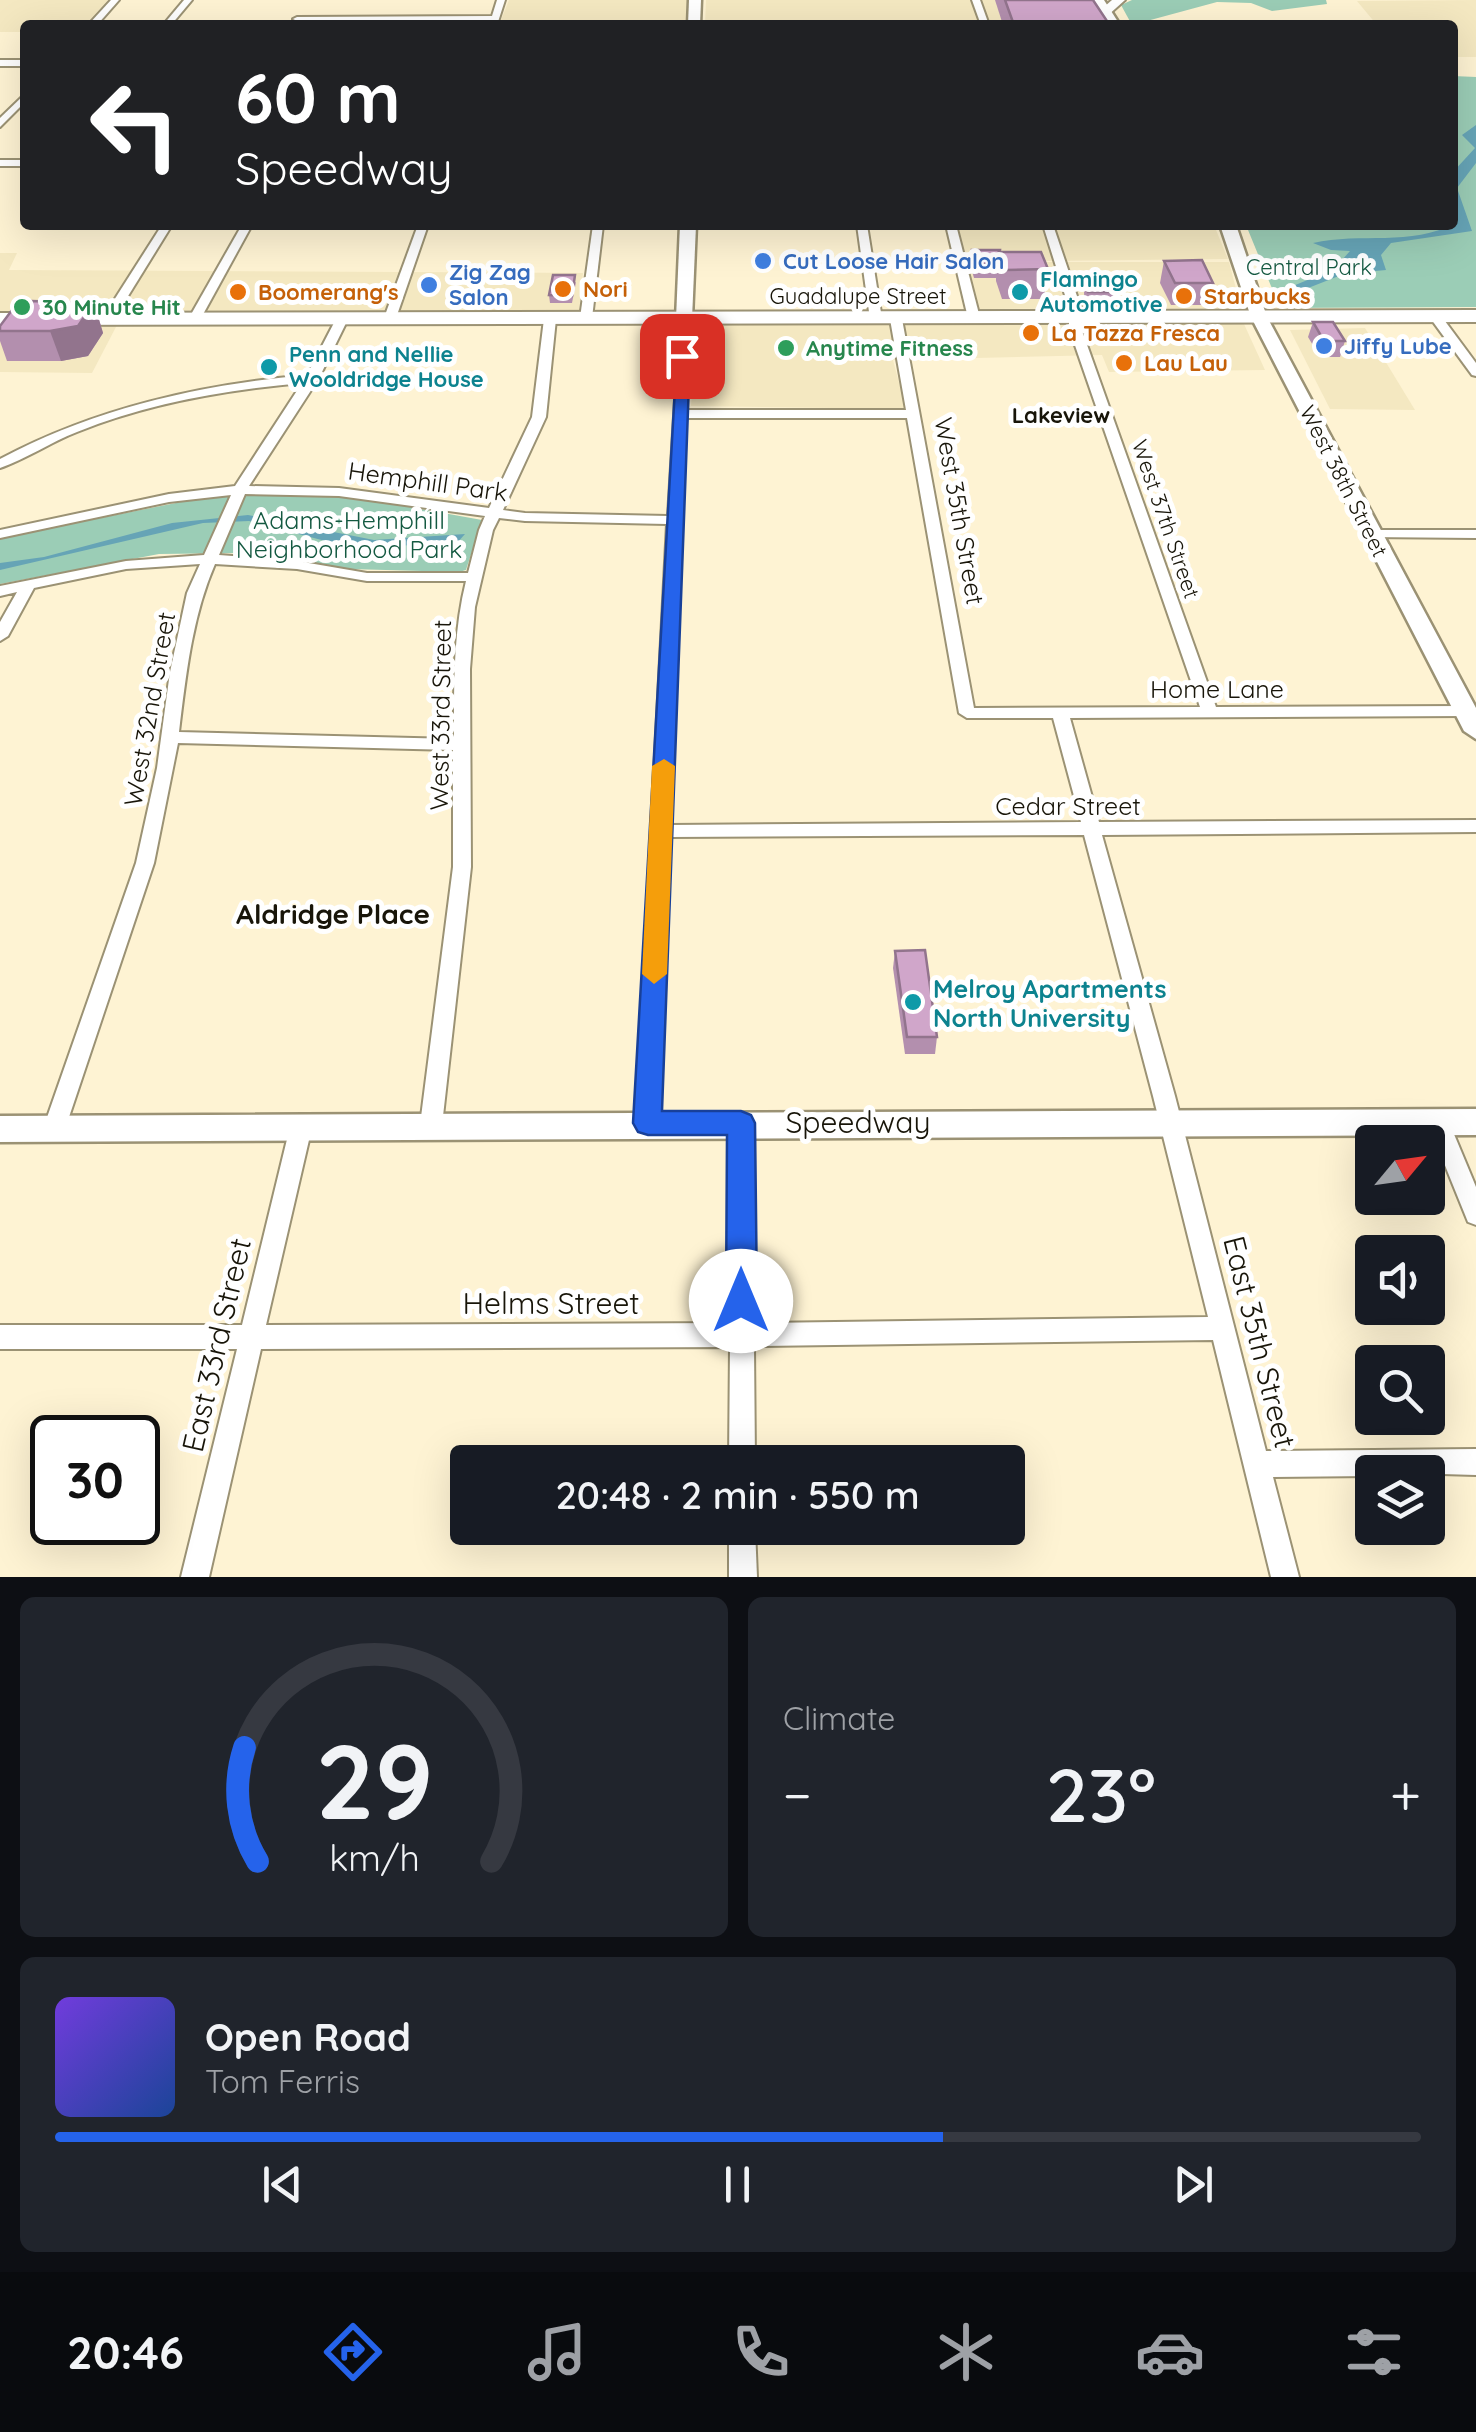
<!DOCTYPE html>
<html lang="en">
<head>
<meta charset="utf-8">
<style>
	body { margin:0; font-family:Quicksand,sans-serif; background:#20242c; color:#f1f3f6; height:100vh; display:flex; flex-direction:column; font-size:38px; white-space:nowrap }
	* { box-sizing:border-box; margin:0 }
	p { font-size:32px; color:#9ea1a6 }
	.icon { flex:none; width:55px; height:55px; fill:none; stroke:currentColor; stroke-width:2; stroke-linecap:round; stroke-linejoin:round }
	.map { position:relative; height:1577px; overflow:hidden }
	.sheet { display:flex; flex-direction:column; gap:20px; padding:20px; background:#0d0f14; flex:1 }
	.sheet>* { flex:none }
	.top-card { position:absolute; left:20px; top:20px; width:1438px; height:210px; border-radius:10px; box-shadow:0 10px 40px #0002; background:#202124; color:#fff; overflow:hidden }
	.needle { width:65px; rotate:61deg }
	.tools { position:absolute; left:1355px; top:1125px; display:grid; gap:20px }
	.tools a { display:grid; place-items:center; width:90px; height:90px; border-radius:10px; background:#171b24; box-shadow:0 10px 40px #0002; font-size:50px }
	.speed { position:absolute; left:30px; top:1415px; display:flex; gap:20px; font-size:50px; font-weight:700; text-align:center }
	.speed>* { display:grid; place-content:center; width:130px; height:130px; border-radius:50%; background:#171b24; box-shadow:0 10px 40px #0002; line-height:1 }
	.speed .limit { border:5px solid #111; border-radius:15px; background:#fff; color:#111 }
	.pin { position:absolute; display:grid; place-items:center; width:85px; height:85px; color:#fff; margin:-42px; border-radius:20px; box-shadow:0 5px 15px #0006 }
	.me { position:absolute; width:110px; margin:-55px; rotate:0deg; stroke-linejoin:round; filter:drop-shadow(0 0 8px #0008) }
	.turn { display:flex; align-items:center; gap:35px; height:210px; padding:0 50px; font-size:45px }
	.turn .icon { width:130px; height:130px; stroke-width:2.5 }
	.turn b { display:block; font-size:70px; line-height:85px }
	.big { font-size:75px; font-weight:600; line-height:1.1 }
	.sheet .card { flex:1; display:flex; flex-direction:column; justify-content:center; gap:15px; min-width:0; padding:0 35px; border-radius:15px; background:#20242c }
	.sheet .dial { align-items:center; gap:0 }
	.dial svg { height:260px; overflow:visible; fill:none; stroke:#363941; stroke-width:7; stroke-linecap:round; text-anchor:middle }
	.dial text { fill:#f1f3f6; stroke:none }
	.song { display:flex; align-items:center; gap:30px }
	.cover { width:120px; height:120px; border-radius:15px; background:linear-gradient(135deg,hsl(260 70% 55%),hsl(220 70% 35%)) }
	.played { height:10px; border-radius:5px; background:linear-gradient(90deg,#2563eb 65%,#363941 65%) }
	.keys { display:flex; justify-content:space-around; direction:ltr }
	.heat { display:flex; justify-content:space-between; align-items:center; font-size:55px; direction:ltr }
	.sheet .tiles { flex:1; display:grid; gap:20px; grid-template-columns:1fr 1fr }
	.card:last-child { grid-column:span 2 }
	.trip { position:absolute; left:450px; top:1445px; width:575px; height:100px; border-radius:10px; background:#171b24; box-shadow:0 10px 40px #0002; font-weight:600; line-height:100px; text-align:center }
	.menu { display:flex; height:160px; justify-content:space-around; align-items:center; background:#090b0e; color:#9ea1a6 }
	.menu .icon { width:70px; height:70px }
	.menu .on { color:#2563eb }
	.menu b { font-size:45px; color:#f1f3f6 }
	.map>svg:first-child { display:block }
	.built { fill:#f4e8c1 }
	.green { fill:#9bcdb6 }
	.water { fill:#66a4b6 }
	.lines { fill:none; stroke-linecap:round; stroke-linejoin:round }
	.street-casing { stroke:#9b9274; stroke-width:4 }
	.secondary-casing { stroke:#9b9274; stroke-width:5 }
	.primary-casing { stroke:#9b9274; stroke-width:4 }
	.street { fill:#fff; fill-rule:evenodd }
	.secondary { fill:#fff; fill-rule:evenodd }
	.primary { fill:#fff; fill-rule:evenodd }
	.wall { fill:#b38fae }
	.shaded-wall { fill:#92748d }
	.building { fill:#d0a6ca; stroke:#92748d; stroke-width:2.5 }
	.route { fill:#2563eb; stroke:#184099; stroke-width:2.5 }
	.slow { fill:#f59e0b }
	.shop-dot { fill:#3f7fe0; stroke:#fff; stroke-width:4 }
	.food-dot { fill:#e8710a; stroke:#fff; stroke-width:4 }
	.culture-dot { fill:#0f9aa8; stroke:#fff; stroke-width:4 }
	.leisure-dot { fill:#2e9e5b; stroke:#fff; stroke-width:4 }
	.labels { text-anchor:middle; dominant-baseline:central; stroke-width:10; stroke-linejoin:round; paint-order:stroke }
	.far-shop-label { font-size:22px; font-weight:bold; fill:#366cbe; stroke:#fff; text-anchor:start }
	.far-park-label { font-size:22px; fill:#145941; stroke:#fff }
	.far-culture-label { font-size:22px; font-weight:bold; fill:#0d838f; stroke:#fff; text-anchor:start }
	.far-food-label { font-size:22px; font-weight:bold; fill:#c56008; stroke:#fff; text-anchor:start }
	.far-street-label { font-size:22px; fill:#181509; stroke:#fff }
	.far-leisure-label { font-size:22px; font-weight:bold; fill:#27864d; stroke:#fff; text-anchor:start }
	.far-neighbourhood-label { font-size:22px; font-weight:bold; fill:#181509; stroke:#fff }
	.street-label { font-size:25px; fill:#181509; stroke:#fff }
	.park-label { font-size:25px; fill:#145941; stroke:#fff }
	.culture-label { font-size:25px; font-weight:bold; fill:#0d838f; stroke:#fff; text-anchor:start }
	.neighbourhood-label { font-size:28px; font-weight:bold; fill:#181509; stroke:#fff }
	.near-street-label { font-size:30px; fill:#181509; stroke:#fff }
</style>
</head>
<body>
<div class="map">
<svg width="1476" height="1577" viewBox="0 0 1476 1577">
	<rect width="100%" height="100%" fill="#fef3d3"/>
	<!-- built -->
	<g class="built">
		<polygon points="0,0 108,0 85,25 25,25 25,32 0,32"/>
		<polygon points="509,0 692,0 691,25 499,25"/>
		<polygon points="706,0 1091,0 1106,25 705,25"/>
		<polygon points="1476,0 1476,57 1453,57 1452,25 1377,25 1357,1"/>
		<polygon points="957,225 1214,225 1228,259 1044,261 962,257"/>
		<polygon points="0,253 17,253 9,270 583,273 579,311 0,312"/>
		<polygon points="965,262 1229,262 1241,308 978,309"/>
		<polygon points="697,324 1244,324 1265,370 1109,372 1102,355 893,360 906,409 691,406"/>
		<polygon points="117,325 92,373 0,372 0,326"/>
		<polygon points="1365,328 1415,410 1330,409 1290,330"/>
	</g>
	<!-- green -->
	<g class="green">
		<polygon points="1132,0 1326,0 1327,4 1272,11 1251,3 1217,2 1132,25 1121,5"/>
		<polygon points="1453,76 1476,77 1476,307 1280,308 1246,225 1452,225"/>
		<polygon points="283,493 366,499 482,520 466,570 459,572 349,569 243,553 159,554 0,584 0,538 196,499"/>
	</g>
	<!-- water -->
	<g class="water">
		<path d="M1476 125V163L1457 188 1472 231 1391 243 1381 255 1386 270 1344 274 1303 290 1293 286 1334 269 1350 251 1331 250 1313 243C1361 232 1410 247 1456 223L1453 172 1475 148 1462 135Z"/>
		<polygon points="248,515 374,540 465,534 457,543 352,548 249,521 203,523 0,570 0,563 44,557 172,523"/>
	</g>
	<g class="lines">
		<defs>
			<g id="street">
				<polygon points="111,0 119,0 97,25 88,25"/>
				<polygon points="184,0 192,0 171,25 163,25"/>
				<polygon points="497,0 505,0 497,25 489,25 490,20 297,21 293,19 297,17 492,16"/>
				<polygon points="972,0 980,0 989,25 981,25"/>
				<rect x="0" y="60" width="25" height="6"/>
				<polygon points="25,94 25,102 0,127 0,118"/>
				<rect x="0" y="160" width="25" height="6"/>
				<polygon points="162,225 172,225 112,322 104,322 102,319"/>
				<polygon points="242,225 252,225 201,318 191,321 189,318"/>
				<polygon points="418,225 428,225 396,318 386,321 384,318"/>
				<polygon points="593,225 603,225 592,318 586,322 580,318"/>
				<polygon points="857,225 867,225 882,319 876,323 870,319"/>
				<polygon points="946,225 956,225 980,318 978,321 968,318"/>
				<path d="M1043 225H1053L1081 308V328L1216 707 1466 706 1474 711 1466 716 1070 718 1099 822 1476 820V832L1102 835 1175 1096 1266 1451 1476 1449V1475L1372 1472V1476L1273 1477 1299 1577H1271L1213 1340 754 1346 755 1462H729L730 1347 261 1349 209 1577H181L237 1349H0V1325H242L290 1127 293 1120 301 1118 309 1120 312 1127 266 1325 730 1323V1123L733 1116 741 1114 749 1116 752 1123 754 1323 1208 1317 1153 1096 1084 835 669 837 658 1123 655 1130 647 1132 639 1130 636 1123 667 524 525 521 499 518 493 530 475 607 470 669 471 867 442 1125 439 1132 431 1134 423 1132 420 1125 453 867V750L178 743 154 863 65 1129 62 1136 54 1138 46 1136 43 1129 136 863 157 768 170 672 187 593 200 564 126 569 34 588 8 636 0 641V622L17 592 0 596V586L126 561 204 555 231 495 169 502 0 538V530L169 494 235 486 302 383C225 390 148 403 77 432 51 442 26 459 0 468V459C96 408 199 385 307 375L336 319 342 315 348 319 319 378 249 486 339 488 489 508 532 417 544 319 550 315 556 319 546 417 503 510 525 513 668 516 680 316 690 319 686 410H906L890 319 896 315 902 319 974 708 1200 707 1069 328V308ZM686 418H907L959 713 967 718H1053L1081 822 670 825ZM245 494 339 496 485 516 479 530 468 573H367L297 561 219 555ZM215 564 297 569 367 581H466C453 633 454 686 454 739L179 732C186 675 192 617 215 564Z"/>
				<polygon points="1431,313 1439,313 1476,363 1476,376 1472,375 1431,319"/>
				<polygon points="1371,530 1476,530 1476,538 1366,537 1364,534"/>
				<polygon points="1438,1112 1446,1115 1476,1187 1476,1225 1468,1222 1427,1121 1430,1115"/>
				<polygon points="729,1528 755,1528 757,1577 729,1577"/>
			</g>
			<g id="secondary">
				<polygon points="689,0 701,0 700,25 688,25"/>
				<polygon points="1092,0 1104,0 1120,25 1108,25"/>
				<polygon points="680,225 696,225 692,319 684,324 676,319"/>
				<polygon points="1220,225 1236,225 1267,317 1476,708 1476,739 1464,731 1251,317"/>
				<polygon points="1476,1109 1476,1135 0,1142 0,1116"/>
			</g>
			<g id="primary">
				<polygon points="1072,0 1088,0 1104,7 1112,0 1125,0 1106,17"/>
				<polygon points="1476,310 1476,322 0,325 0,313"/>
			</g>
		</defs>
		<!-- street casing -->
		<use href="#street" class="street-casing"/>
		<!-- secondary casing -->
		<use href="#secondary" class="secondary-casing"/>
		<!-- primary casing -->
		<use href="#primary" class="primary-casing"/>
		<!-- street -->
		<use href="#street" class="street"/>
		<!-- secondary -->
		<use href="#secondary" class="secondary"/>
		<!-- primary -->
		<use href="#primary" class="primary"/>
	</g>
	<!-- wall -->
	<g class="wall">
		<polygon points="995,0 1093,0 1107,21 1106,25 1003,25"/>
		<polygon points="972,250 1000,252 1048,269 1044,299 1002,299 996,281 996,278 974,278 970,264"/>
		<polygon points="1164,261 1213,283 1208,305 1171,305 1160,283"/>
		<polygon points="1087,278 1114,292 1111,307 1085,307 1084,292"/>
		<polygon points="576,282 572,303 550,303 549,295"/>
		<polygon points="94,303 103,333 88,356 61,361 7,361 0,341 0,331"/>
		<polygon points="1313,322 1345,341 1340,357 1320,357 1308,337"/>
		<polygon points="895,951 937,1037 935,1054 905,1054 893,968"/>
	</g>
	<!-- shaded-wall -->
	<polygon class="shaded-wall" points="94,303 103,333 88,356 61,361 50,331"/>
	<!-- building -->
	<g class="building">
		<polygon points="1005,0 1093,0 1107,21 1014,25"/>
		<polygon points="972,250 1000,250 998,264 975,264"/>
		<polygon points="999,252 1041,252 1048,269 1006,270"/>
		<polygon points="1202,260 1213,283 1175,283 1164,261"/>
		<polygon points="553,275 575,275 572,296 549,295"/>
		<polygon points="1087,278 1108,278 1114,292 1088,292"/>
		<polygon points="31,301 94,303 78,326 50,331 0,331 0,326 15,306"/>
		<polygon points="1313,322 1333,322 1345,341 1324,341"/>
		<polygon points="925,950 937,1037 907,1037 895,951"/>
	</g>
	<!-- route -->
	<polygon class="route" points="677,353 690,356 662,1111 741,1111 751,1115 755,1123 757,1301 752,1311 741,1315 730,1311 726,1301 727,1135 648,1135 638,1132 633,1123"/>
	<!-- slow -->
	<polygon class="slow" points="664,759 675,766 667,974 654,984 642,974 652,766"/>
	<!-- markers -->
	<g class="shop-dot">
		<circle cx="763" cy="261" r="10"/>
		<circle cx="429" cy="285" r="10"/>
		<circle cx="1324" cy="346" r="10"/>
	</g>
	<g class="food-dot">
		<circle cx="563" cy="289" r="10"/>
		<circle cx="238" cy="292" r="10"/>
		<circle cx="1184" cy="296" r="10"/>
		<circle cx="1031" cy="333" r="10"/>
		<circle cx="1124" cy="363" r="10"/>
	</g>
	<g class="culture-dot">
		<circle cx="1020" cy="292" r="10"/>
		<circle cx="269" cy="367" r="10"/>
		<circle cx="913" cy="1002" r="10"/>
	</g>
	<g class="leisure-dot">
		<circle cx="22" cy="307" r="10"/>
		<circle cx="786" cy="348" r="10"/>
	</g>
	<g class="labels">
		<!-- far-shop labels -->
		<g class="far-shop-label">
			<text x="783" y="261">Cut Loose Hair Salon</text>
			<text x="449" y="272">Zig Zag<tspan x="449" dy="25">Salon</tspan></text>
			<text x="1344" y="346">Jiffy Lube</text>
		</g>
		<!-- far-park labels -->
		<g class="far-park-label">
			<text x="1309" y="267">Central Park</text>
		</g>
		<!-- far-culture labels -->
		<g class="far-culture-label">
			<text x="1040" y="279">Flamingo<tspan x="1040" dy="25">Automotive</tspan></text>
			<text x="289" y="354">Penn and Nellie<tspan x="289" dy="25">Wooldridge House</tspan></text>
		</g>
		<!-- far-food labels -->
		<g class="far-food-label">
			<text x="583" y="289">Nori</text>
			<text x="258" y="292">Boomerang's</text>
			<text x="1204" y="296">Starbucks</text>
			<text x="1051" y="333">La Tazza Fresca</text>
			<text x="1144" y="363">Lau Lau</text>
		</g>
		<!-- far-street labels -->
		<g class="far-street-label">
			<text x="858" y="296">Guadalupe Street</text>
			<text transform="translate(1344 481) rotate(63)">West 38th Street</text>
			<text transform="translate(1166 519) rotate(71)">West 37th Street</text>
		</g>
		<!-- far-leisure labels -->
		<g class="far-leisure-label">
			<text x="42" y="307">30 Minute Hit</text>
			<text x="806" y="348">Anytime Fitness</text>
		</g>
		<!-- far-neighbourhood labels -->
		<g class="far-neighbourhood-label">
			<text x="1061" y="415">Lakeview</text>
		</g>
		<!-- street labels -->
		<g class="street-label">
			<text transform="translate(428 481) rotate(8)">Hemphill Park</text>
			<text transform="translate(960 511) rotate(80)">West 35th Street</text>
			<text x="1217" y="688">Home Lane</text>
			<text transform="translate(149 709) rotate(-80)">West 32nd Street</text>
			<text transform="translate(440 715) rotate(-89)">West 33rd Street</text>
			<text x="1068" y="805">Cedar Street</text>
		</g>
		<!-- park labels -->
		<g class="park-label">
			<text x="349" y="519">Adams-Hemphill<tspan x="349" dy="29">Neighborhood Park</tspan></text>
		</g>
		<!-- culture labels -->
		<g class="culture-label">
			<text x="933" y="988">Melroy Apartments<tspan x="933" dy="29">North University</tspan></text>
		</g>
		<!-- neighbourhood labels -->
		<g class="neighbourhood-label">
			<text x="333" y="913">Aldridge Place</text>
		</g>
		<!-- near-street labels -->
		<g class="near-street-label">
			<text x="858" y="1122">Speedway</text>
			<text x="551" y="1303">Helms Street</text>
			<text transform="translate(1260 1342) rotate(76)">East 35th Street</text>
			<text transform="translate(216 1345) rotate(-77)">East 33rd Street</text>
		</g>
	</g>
</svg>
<div class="tools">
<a><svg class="needle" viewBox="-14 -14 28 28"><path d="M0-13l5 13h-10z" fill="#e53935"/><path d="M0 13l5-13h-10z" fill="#9ea1a6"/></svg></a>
<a><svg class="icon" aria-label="sound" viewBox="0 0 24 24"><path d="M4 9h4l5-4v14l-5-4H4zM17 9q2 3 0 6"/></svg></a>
<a><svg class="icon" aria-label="search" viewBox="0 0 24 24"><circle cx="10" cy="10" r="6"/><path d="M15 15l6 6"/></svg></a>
<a><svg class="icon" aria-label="layers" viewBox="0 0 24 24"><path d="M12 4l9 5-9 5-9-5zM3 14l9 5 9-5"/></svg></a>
</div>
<div class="speed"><div class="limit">30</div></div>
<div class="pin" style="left:682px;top:356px;background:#d93025"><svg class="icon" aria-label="arrive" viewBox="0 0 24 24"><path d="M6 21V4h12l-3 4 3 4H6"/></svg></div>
<svg class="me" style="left:741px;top:1301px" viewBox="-20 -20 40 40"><circle r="19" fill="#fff"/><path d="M0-13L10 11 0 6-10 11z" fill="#2563eb"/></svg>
<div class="trip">20:48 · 2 min · 550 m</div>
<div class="top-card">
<div class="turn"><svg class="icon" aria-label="left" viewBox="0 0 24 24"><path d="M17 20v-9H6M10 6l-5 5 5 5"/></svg><div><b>60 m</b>Speedway</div></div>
</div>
</div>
<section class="sheet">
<div class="tiles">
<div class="card dial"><svg viewBox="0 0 100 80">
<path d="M14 69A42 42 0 1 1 86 69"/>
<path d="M14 69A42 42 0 0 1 10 34" stroke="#2563eb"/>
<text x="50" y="56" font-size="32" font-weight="700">29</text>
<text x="50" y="72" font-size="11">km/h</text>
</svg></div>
<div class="card"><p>Climate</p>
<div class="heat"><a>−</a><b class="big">23°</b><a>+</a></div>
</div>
<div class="card">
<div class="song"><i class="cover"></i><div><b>Open Road</b><p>Tom Ferris</p></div></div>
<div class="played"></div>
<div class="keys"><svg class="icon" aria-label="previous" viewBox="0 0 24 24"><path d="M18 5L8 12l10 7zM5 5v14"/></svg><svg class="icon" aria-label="pause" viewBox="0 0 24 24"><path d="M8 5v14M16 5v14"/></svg><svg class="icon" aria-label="next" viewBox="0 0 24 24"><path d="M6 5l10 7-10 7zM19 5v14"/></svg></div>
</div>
</div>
</section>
<nav class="menu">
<b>20:46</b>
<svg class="icon on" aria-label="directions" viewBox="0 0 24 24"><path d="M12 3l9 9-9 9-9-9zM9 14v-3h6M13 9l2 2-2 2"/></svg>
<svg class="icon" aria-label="music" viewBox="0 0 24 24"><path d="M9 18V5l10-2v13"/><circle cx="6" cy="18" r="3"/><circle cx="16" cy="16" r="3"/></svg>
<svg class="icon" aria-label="phone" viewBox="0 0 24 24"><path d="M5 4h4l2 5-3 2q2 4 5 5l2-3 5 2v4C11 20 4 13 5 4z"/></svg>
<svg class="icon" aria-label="climate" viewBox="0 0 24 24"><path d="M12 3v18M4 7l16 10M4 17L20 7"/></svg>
<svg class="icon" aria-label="car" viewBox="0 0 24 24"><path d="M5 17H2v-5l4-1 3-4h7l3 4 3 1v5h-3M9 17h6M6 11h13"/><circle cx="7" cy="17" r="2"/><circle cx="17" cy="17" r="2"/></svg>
<svg class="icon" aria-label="filters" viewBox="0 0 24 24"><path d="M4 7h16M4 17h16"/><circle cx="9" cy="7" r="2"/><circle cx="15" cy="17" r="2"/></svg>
</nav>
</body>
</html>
